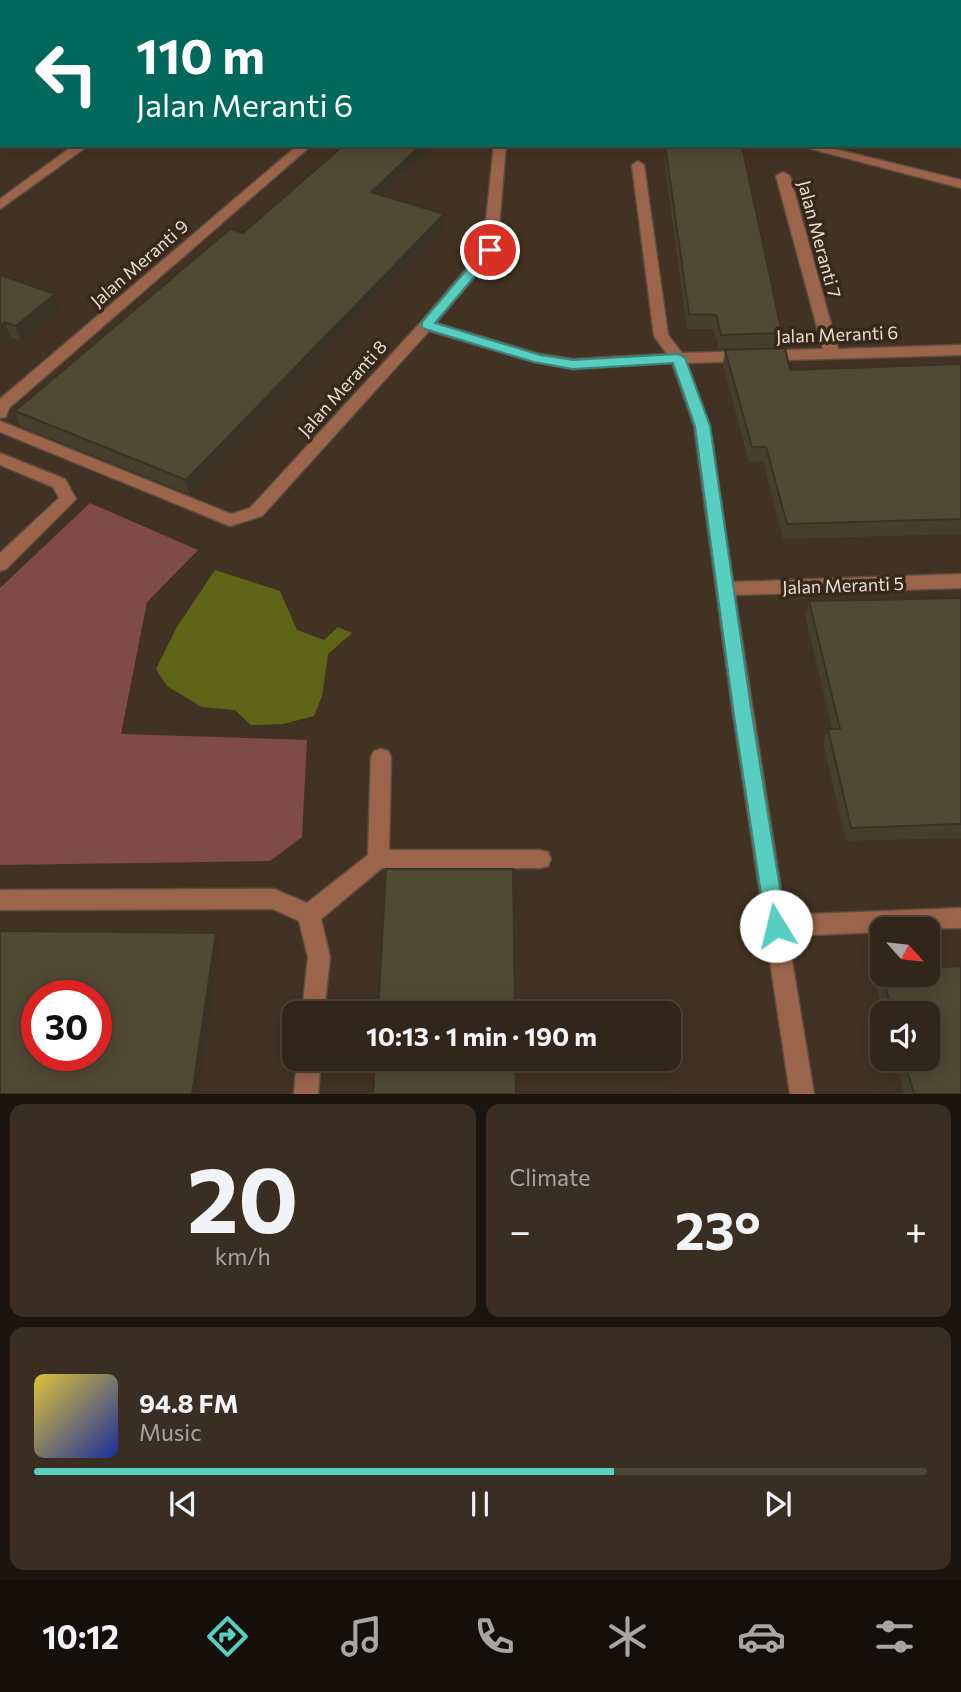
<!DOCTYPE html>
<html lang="en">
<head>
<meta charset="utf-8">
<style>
	body { margin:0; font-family:Commissioner,sans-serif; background:#3a2e23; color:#f1f3f6; height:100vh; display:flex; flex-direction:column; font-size:26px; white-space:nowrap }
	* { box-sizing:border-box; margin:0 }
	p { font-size:23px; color:#a8a5a2 }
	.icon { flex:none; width:38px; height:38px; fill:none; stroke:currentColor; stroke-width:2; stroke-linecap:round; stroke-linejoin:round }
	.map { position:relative; height:1094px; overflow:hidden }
	.drawer { display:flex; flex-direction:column; gap:10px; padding:10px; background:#1c150e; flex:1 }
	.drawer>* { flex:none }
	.guide { position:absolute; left:0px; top:0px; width:962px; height:147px; box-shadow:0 4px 18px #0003,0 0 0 2px #4d4339; background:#00695c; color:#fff; overflow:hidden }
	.needle { width:46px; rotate:117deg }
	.controls { position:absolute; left:870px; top:917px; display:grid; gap:14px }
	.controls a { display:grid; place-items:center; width:70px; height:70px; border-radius:14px; background:#32261a; box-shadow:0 4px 18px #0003,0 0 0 2px #4d4339; font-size:35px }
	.speed { position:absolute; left:21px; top:980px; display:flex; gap:14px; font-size:35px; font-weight:700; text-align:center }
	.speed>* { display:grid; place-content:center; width:91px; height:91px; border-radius:50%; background:#32261a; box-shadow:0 4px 18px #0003,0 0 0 2px #4d4339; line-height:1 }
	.speed .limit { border:10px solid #d22; background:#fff; color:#111 }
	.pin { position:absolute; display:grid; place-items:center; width:60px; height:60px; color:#fff; margin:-30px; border:4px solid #fff; border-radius:50%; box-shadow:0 2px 7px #0007 }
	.me { position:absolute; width:77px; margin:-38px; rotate:351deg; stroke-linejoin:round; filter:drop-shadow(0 0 5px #0008) }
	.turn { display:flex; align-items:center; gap:24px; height:147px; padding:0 21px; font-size:32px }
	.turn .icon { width:91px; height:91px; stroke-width:2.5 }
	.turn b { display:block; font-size:49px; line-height:60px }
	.big { font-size:52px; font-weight:700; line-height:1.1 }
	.drawer .card { flex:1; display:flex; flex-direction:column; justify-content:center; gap:10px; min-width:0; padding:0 24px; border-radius:14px; background:#3a2e23 }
	.drawer .dial { align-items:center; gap:0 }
	.dial b { font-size:91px; line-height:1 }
	.song { display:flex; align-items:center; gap:21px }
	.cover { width:84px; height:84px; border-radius:10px; background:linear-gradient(135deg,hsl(50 70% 55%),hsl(230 70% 35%)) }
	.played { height:7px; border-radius:4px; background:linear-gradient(90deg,#58cec1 65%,#4d4339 65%) }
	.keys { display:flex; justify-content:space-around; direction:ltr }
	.heat { display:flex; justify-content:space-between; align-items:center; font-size:38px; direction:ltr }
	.drawer .tiles { flex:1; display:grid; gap:10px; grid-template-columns:1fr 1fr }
	.card:last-child { grid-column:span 2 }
	.trip { position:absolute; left:282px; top:1001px; width:399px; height:70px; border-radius:14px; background:#32261a; box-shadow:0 4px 18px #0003,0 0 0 2px #4d4339; font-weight:700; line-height:70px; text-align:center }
	.tabs { display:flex; height:112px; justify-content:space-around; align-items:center; background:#140f0a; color:#a8a5a2 }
	.tabs .icon { width:49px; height:49px }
	.tabs .on { color:#58cec1 }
	.tabs b { font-size:32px; color:#f1f3f6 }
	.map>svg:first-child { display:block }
	.green { fill:#804a4a }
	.water { fill:#5f6516 }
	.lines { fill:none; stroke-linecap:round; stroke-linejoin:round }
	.minor-casing { stroke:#5c4e3f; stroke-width:3 }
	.minor { fill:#9d644c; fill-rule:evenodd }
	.wall { fill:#453f2d }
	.shaded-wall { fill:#383324 }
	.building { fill:#504934; stroke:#383324; stroke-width:2; fill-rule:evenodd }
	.route { fill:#58cec1; stroke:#39867d; stroke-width:2 }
	.labels { text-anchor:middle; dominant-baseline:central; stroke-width:7; stroke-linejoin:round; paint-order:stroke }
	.street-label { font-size:18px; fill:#e7ded4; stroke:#372819 }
</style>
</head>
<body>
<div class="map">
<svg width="961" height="1094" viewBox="0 0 961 1094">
	<rect width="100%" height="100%" fill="#423223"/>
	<!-- green -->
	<polygon class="green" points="90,503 198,550 147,602 121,734 307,740 302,837 270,861 0,865 0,588"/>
	<!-- water -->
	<polygon class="water" points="215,570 280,591 297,630 324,640 338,627 352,633 328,654 322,696 314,716 283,724 251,725 235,710 202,707 167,686 156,669 177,627"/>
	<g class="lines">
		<defs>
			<g id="minor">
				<polygon points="170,0 184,0 185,2 171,2"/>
				<polygon points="282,0 295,0 281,2"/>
				<rect x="0" y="42" width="2" height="6"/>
				<polygon points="74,145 89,145 0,209 0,199"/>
				<polygon points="298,145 312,145 9,408 6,417 0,418 0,399"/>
				<polygon points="494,145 506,145 497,250 436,323 540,354 573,359 667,354 654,336 632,165 638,161 644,165 668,335 682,353 823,349 776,176 783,172 790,176 838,349 961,345 961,355 687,363 710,426 733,582 961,574 961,588 735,595 785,915 961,908 961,928 882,929 882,932 788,936 814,1094 790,1094 733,715 694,426 672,363 573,369 534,362 429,331 262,516 230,526 0,432 0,421 231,514 250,508 421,322 483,249"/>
				<polygon points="796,145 819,145 961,180 961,188"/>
				<polygon points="0,453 65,479 76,499 6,569 0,571 0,553 59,498 53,487 0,465"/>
				<polygon points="381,749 388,751 391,757 389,850 540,850 548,852 551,859 548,866 540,868 382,868 321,919 330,957 324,1013 302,1013 308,957 299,921 273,909 0,910 0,890 274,889 307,903 368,855 371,757 374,751"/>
				<polygon points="297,1059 321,1059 318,1094 294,1094"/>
			</g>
		</defs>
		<!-- minor casing -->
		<use href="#minor" class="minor-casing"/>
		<!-- minor -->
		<use href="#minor" class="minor"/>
	</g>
	<!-- wall -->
	<g class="wall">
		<polygon points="344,145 436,145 383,196 444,214 444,228 189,494 20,426 15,411 243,233"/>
		<polygon points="665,145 782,333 779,348 719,349 713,329 687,329 664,159"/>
		<polygon points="0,275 59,309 21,341 10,337 0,345"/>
		<polygon points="725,350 790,370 961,364 961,534 783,539 763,461 749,462 723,365"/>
		<polygon points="961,598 961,838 846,841 823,743 828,729 832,729 805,615 809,601"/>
		<polygon points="961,966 961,1094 904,1094 895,1059 928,1059 928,1013 883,1013 875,982 881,970 882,975 928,975 928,968"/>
	</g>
	<!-- shaded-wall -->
	<g class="shaded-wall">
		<polygon points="421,145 436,145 372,206 371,192"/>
		<polygon points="444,214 444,228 189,494 186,480"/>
		<polygon points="55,294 59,309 21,341 16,326"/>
		<polygon points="5,322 10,337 0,345 0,327"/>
		<polygon points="216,933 220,946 198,1094 192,1094"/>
	</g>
	<!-- building -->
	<g class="building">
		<polygon points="344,145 421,145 371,192 444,214 186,480 15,411 230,229 243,233"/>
		<polygon points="665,145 742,146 782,333 721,335 716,315 689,314"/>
		<polygon points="0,275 55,294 16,326 5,322 0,327"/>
		<polygon points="785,348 790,370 961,364 961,519 787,524 766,447 752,447 725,350"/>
		<polygon points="961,598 961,824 851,828 828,729 840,729 809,601"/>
		<polygon points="386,869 513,869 515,1013 378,1013"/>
		<path d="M0 931 216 933 192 1094H0ZM37 996H96V1055H37Z"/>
		<polygon points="961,966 961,1094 914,1094 904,1059 928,1059 928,1013 893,1013 882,975 928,975 928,968"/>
		<polygon points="375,1059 515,1059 516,1094 373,1094"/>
	</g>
	<!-- route -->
	<polygon class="route" points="490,246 497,250 495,252 435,323 540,355 573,360 678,354 685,358 710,426 752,715 786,926 783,932 776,935 769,932 766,926 734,715 695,426 673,363 573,369 534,362 422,328 422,322 486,247"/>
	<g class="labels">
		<!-- street labels -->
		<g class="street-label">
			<text transform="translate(820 239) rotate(75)">Jalan Meranti 7</text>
			<text transform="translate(139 263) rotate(-41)">Jalan Meranti 9</text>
			<text transform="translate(837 334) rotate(-2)">Jalan Meranti 6</text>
			<text transform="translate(342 388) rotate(-48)">Jalan Meranti 8</text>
			<text transform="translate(843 585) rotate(-2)">Jalan Meranti 5</text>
		</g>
	</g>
</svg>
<div class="controls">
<a><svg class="needle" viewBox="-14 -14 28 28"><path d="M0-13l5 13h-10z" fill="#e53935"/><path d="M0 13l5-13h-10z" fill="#a8a5a2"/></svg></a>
<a><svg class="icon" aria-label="sound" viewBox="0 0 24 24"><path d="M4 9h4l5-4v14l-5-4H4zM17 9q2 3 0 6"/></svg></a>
</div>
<div class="speed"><div class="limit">30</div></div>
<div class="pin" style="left:490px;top:250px;background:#d93025"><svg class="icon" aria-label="arrive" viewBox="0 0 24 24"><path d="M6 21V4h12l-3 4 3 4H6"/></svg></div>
<svg class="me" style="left:776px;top:926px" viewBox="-20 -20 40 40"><circle r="19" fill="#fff"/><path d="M0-13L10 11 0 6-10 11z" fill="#58cec1"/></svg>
<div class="trip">10:13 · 1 min · 190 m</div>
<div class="guide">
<div class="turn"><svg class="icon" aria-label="left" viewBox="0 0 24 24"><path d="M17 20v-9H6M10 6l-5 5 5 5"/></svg><div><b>110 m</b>Jalan Meranti 6</div></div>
</div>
</div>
<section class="drawer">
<div class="tiles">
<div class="card dial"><b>20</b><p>km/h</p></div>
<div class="card"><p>Climate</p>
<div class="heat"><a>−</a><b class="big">23°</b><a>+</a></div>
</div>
<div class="card">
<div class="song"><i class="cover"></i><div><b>94.8 FM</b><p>Music</p></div></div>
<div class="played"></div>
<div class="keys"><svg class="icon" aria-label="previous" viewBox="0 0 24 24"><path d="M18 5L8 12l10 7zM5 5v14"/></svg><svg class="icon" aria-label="pause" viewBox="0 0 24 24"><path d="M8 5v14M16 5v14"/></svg><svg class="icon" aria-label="next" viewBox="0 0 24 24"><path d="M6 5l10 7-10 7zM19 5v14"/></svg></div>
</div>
</div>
</section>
<nav class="tabs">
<b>10:12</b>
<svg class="icon on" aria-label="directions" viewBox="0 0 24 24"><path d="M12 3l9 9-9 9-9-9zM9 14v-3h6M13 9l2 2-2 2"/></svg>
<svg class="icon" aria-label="music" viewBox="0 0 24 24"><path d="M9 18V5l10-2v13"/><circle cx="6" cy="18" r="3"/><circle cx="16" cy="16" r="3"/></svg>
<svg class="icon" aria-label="phone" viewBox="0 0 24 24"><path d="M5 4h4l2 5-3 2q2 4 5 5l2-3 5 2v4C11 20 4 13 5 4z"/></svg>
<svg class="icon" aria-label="climate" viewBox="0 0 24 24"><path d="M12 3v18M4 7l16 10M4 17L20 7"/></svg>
<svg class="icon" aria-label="car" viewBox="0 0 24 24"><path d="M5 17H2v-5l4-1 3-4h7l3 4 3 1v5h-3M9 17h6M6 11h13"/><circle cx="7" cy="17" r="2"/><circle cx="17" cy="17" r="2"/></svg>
<svg class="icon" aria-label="filters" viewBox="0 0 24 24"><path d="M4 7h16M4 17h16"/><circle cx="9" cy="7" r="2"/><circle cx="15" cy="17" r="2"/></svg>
</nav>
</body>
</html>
